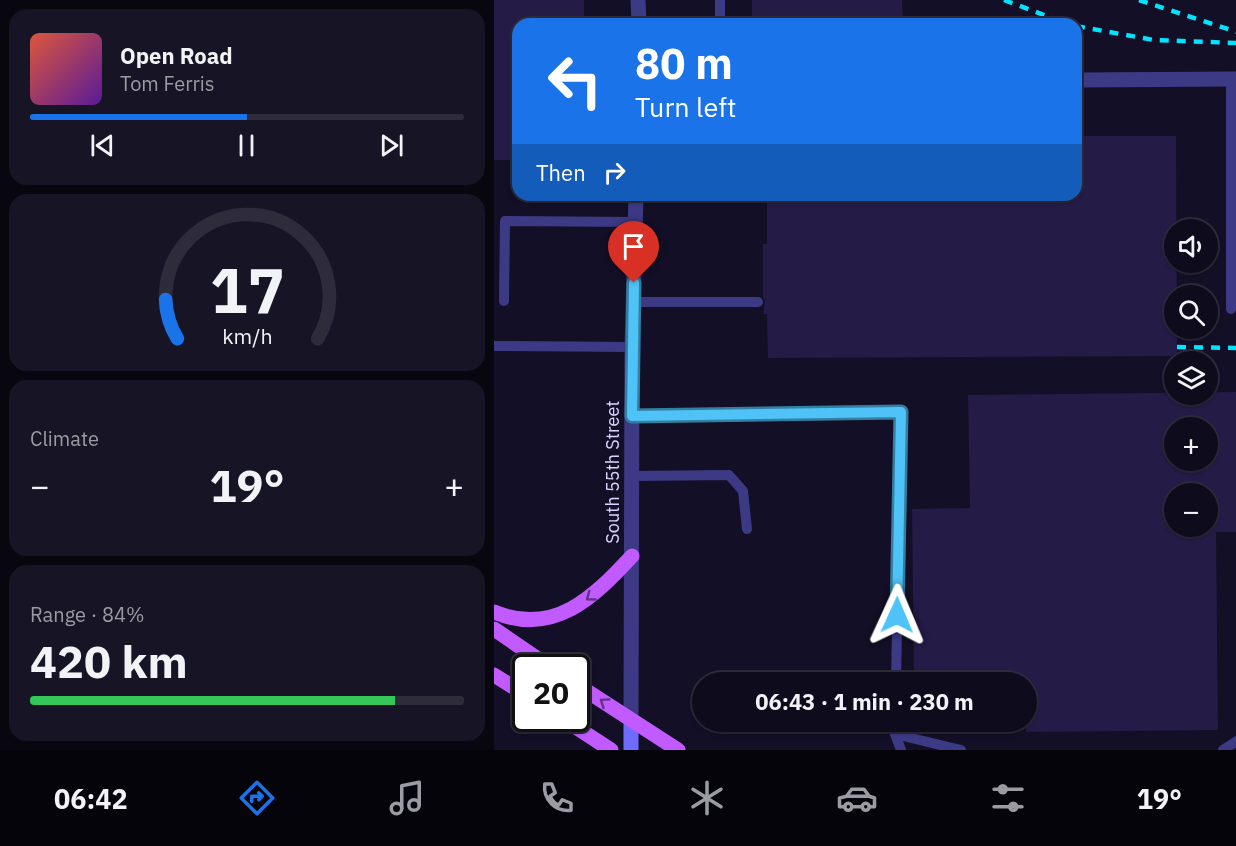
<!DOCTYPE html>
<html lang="en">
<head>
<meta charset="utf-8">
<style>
	body { margin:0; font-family:"IBM Plex Sans",sans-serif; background:#171425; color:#f1f3f6; height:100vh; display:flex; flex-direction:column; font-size:22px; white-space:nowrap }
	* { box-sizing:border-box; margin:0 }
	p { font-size:20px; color:#9b9ba3 }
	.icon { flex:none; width:33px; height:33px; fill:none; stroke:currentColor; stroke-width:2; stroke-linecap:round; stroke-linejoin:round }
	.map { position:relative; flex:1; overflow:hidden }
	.details { display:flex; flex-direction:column; gap:9px; padding:9px; background:#08060f; width:494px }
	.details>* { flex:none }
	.banner { position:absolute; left:18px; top:18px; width:570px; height:183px; border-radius:18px; box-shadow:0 2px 4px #0004,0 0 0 2px #2e2b3b; background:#1a73e8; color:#fff; overflow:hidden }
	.fabs { position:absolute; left:670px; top:219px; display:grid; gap:12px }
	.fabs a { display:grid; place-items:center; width:54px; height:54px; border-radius:50%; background:#0e0b1c; box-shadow:0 2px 4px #0004,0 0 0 2px #2e2b3b; font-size:30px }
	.speed { position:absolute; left:18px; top:654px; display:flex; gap:12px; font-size:30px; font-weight:700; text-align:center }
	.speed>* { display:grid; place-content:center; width:78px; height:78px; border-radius:50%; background:#0e0b1c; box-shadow:0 2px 4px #0004,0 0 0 2px #2e2b3b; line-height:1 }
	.speed .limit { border:3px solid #111; border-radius:9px; background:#fff; color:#111 }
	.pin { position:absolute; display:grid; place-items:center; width:51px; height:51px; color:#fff; margin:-62px -26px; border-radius:50% 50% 50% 0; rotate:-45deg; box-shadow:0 0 6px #0007 }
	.pin .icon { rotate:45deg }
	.me { position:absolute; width:66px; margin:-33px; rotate:1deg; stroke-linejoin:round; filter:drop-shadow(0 0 4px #0008) }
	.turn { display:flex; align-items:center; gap:21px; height:126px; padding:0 24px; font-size:27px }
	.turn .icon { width:78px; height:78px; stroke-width:2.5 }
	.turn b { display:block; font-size:42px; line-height:51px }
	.then { display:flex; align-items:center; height:57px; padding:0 24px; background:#0003; gap:12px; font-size:22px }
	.big { font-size:45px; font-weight:700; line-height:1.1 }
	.details .widget { flex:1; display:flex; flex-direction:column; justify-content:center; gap:9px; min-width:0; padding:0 21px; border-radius:18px; background:#171425 }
	.details .dial { align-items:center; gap:0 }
	.dial svg { height:156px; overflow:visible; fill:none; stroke:#2e2b3b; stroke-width:7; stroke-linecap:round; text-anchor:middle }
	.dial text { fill:#f1f3f6; stroke:none }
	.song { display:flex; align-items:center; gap:18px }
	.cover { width:72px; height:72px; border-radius:9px; background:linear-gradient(135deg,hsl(10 70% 55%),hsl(270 70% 35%)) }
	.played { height:6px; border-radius:3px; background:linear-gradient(90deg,#1a73e8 50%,#2e2b3b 50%) }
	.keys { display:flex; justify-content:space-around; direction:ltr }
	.heat { display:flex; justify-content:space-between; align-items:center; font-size:33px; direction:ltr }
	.charge { height:9px; border-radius:4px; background:linear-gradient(90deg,#34c759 84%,#2e2b3b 0) }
	.trip { position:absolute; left:198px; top:672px; width:345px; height:60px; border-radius:30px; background:#0e0b1c; box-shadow:0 2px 4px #0004,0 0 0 2px #2e2b3b; font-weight:700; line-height:60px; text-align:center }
	.dock { display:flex; height:96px; justify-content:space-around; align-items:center; background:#06040b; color:#9b9ba3 }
	.dock .icon { width:42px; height:42px }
	.dock .active { color:#1a73e8 }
	.dock b { font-size:27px; color:#f1f3f6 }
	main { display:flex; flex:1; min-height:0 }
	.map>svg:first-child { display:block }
	.building { fill:#241b47; fill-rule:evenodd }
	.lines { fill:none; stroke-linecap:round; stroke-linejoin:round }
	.lane { stroke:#3d3a85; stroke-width:10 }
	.street { stroke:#3d3a85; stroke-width:15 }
	.secondary { stroke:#6f6bff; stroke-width:15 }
	.primary { stroke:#c25bff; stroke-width:15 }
	.rail { stroke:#00e5ff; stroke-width:4.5; stroke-dasharray:9 8; stroke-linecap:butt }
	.oneway { stroke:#623188 }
	.route-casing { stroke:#337fa1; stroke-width:15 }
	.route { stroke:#4fc3f7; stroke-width:10 }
	.labels { text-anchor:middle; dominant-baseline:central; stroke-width:6; stroke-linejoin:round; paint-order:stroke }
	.street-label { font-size:18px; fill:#d9d4ff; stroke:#130f26 }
</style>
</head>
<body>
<main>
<section class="details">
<div class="widget">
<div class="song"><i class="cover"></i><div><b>Open Road</b><p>Tom Ferris</p></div></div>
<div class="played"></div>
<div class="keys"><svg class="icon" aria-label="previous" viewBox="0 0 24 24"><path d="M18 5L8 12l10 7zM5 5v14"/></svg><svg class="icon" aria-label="pause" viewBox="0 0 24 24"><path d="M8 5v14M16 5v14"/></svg><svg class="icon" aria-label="next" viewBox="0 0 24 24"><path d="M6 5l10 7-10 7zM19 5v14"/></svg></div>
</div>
<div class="widget dial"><svg viewBox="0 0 100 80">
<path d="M14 69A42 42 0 1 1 86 69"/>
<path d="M14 69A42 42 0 0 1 8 49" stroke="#1a73e8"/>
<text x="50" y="56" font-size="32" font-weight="700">17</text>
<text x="50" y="72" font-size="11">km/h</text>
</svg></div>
<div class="widget"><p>Climate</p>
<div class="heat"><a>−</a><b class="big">19°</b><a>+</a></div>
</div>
<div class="widget"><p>Range · 84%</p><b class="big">420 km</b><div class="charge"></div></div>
</section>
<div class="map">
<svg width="743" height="750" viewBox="0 0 743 750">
	<rect width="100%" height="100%" fill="#130f26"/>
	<!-- building -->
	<g class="building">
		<polygon points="0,0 90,0 90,24 24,24 24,160 0,160"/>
		<polygon points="258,0 408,0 409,24 258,24"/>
		<polygon points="582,136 682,136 683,356 274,358 273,314 269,314 271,301 269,297 269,244 273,244 273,195 582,195"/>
		<path d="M743 392V532H722L724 730 532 732V682H420L418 509 476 508 474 395ZM681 428H714V460H681ZM681 494H714V526H681Z"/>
	</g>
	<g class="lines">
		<!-- lane -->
		<g class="lane">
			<polyline points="226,23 226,0"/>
			<polyline points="737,79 737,309"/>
			<polyline points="10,301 11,221 141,222"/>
			<polyline points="140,302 264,302"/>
			<polyline points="0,346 138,347"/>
			<polyline points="138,416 407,412 402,682"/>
			<polyline points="138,476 235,475 249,491 253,529"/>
			<polyline points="401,722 401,734 407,750"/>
			<polyline points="401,734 467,750"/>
			<polyline points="729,750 743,741"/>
		</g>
		<!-- street -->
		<g class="street">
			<polyline points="144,0 145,24"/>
			<polyline points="582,80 743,79"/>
			<polyline points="137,721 138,347 142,195"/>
		</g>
		<!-- secondary -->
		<polyline class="secondary" points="137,750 137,721"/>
		<!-- primary -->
		<g class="primary">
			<path d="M0 612C60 637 100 597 138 556"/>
			<polyline points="0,629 57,668"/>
			<polyline points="0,675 32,695"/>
			<polyline points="82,684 184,750"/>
			<polyline points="68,718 117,750"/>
		</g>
		<!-- rail -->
		<g class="rail">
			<polyline points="510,0 574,24"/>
			<polyline points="645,0 743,32"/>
			<polyline points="582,26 660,40 743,43"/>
			<polyline points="683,347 743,348"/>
		</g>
	</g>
	<!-- one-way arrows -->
	<defs><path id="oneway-chevron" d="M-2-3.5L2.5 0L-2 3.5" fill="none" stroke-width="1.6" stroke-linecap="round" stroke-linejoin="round" transform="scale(1.5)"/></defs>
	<g class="oneway">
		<use href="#oneway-chevron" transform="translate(96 597) rotate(144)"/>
		<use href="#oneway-chevron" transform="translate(110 702) rotate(-146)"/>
	</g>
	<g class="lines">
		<defs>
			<polyline id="route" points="140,283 138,416 407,412 403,615"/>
		</defs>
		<!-- route casing -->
		<use href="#route" class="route-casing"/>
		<!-- route -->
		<use href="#route" class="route"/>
	</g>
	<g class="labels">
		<!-- street labels -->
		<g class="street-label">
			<text transform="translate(118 472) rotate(-90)">South 55th Street</text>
		</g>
	</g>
</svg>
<div class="fabs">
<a><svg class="icon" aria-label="sound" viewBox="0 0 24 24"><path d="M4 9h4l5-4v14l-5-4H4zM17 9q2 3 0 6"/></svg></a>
<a><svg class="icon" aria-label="search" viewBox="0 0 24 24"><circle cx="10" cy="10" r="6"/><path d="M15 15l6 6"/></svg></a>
<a><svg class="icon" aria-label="layers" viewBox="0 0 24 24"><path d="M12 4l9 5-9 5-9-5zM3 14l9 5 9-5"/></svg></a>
<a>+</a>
<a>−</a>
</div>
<div class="speed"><div class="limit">20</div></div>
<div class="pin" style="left:140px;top:283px;background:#d93025"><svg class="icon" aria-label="arrive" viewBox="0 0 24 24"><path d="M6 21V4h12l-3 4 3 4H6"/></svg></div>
<svg class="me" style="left:403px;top:615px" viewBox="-20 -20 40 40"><path d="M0-17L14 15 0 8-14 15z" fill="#4fc3f7" stroke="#fff" stroke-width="4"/></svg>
<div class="trip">06:43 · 1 min · 230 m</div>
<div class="banner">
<div class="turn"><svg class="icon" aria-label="left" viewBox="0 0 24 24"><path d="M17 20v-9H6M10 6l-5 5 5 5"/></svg><div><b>80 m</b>Turn left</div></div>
<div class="then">Then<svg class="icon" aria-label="right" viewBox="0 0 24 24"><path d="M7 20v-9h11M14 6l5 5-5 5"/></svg></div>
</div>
</div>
</main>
<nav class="dock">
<b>06:42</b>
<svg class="icon active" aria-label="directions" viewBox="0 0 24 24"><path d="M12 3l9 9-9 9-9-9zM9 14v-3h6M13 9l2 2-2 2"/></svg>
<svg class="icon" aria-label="music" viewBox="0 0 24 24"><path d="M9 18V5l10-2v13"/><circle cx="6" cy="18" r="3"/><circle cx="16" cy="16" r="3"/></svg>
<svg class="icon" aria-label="phone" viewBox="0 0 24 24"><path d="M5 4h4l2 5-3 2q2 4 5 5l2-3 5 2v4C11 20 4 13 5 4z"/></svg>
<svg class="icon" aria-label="climate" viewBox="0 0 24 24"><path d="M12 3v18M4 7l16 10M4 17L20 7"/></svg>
<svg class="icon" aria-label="car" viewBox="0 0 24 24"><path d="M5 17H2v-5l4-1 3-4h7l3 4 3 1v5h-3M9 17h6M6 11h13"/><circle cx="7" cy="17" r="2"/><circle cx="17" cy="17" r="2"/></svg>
<svg class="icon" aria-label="filters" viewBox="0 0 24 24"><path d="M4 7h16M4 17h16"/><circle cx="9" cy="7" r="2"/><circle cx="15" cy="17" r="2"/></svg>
<b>19°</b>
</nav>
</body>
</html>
